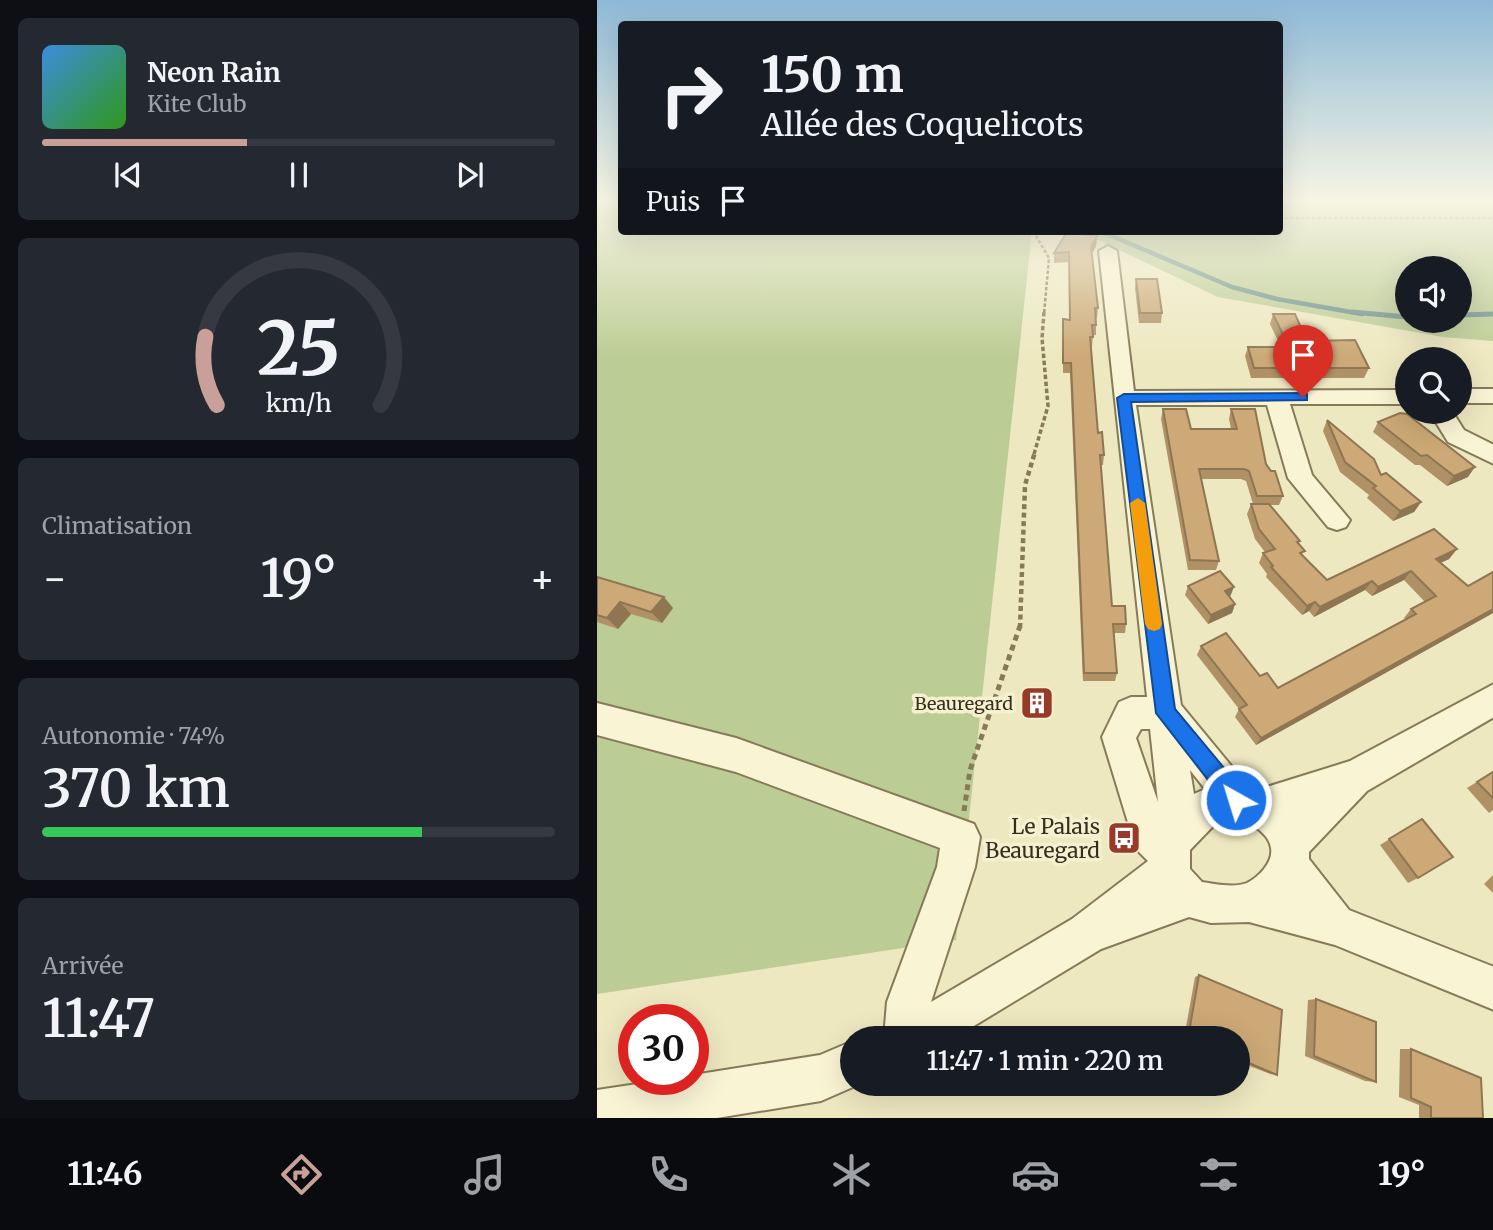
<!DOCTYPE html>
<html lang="fr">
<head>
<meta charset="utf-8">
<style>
	body { margin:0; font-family:Merriweather,serif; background:#242831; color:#f1f3f6; height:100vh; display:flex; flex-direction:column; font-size:26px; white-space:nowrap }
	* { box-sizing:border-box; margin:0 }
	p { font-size:23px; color:#9ea1a6 }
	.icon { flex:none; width:38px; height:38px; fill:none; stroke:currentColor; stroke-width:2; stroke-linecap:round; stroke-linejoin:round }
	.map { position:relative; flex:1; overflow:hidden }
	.side { display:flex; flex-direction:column; gap:18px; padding:18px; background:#0d0f14; width:597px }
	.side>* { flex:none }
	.top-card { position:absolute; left:21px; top:21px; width:665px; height:214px; border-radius:7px; box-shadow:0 7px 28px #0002; background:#171b24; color:#f1f3f6; overflow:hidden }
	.controls { position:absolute; left:798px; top:256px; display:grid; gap:14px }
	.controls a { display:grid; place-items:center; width:77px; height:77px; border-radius:50%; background:#171b24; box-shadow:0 7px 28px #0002; font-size:35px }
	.speed { position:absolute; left:21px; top:1004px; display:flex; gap:14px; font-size:35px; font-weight:700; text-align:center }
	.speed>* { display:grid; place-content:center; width:91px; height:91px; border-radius:50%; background:#171b24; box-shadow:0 7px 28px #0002; line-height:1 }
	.speed .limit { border:10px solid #d22; background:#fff; color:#111 }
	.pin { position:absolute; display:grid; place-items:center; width:60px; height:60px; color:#fff; margin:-72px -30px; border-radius:50% 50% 50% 0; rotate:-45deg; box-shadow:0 0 7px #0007 }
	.pin .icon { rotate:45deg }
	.me { position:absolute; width:77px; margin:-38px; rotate:321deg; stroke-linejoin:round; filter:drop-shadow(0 0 5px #0008) }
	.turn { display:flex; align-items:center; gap:24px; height:147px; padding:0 28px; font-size:32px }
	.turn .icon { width:91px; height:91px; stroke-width:2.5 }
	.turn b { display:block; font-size:49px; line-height:60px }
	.then { display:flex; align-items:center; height:66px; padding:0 28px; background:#0003; gap:14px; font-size:26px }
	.big { font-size:52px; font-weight:600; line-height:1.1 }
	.side .tile { flex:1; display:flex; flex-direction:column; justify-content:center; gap:10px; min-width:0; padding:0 24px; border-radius:10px; background:#242831 }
	.side .dial { align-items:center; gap:0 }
	.dial svg { height:182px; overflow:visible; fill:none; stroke:#363941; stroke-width:7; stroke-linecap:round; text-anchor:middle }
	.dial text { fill:#f1f3f6; stroke:none }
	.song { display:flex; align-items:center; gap:21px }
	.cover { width:84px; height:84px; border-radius:10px; background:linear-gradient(135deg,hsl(210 70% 55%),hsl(110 70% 35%)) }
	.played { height:7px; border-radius:4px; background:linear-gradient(90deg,#c8a099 40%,#363941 40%) }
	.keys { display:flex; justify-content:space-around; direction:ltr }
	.heat { display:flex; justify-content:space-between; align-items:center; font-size:38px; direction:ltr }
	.charge { height:10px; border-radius:5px; background:linear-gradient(90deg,#34c759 74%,#363941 0) }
	.trip { position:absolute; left:243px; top:1026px; width:410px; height:70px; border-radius:35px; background:#171b24; box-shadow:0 7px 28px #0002; font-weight:600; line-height:70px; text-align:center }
	.menu { display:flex; height:112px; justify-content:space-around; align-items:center; background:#090b0e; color:#9ea1a6 }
	.menu .icon { width:49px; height:49px }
	.menu .on { color:#c8a099 }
	.menu b { font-size:32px; color:#f1f3f6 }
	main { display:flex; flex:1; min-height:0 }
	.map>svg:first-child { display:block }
	.green { fill:#bccc95; fill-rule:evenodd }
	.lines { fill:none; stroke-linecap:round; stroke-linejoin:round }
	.stream-far1 { stroke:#6b8e8b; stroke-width:4.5 }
	.stream { stroke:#6b8e8b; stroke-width:5 }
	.minor-casing { stroke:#877a58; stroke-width:4 }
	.path-far3 { stroke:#877a58; stroke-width:2.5; stroke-dasharray:3.5 2; stroke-linecap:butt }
	.path-far2 { stroke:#877a58; stroke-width:3.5; stroke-dasharray:4.5 2.5; stroke-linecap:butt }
	.path-far1 { stroke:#877a58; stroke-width:4.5; stroke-dasharray:5 3.5; stroke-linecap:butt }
	.path { stroke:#877a58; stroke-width:5; stroke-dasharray:6 4.5; stroke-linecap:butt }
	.minor { fill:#f9f4d4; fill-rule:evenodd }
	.wall { fill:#af9165 }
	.shaded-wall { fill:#8f7653 }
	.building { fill:#cca976; stroke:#8f7653; stroke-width:2 }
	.route { fill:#1a73e8; stroke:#114b97; stroke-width:2 }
	.slow { fill:#f59e0b }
	.labels { text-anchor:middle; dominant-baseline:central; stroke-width:7; stroke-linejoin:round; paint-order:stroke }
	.poi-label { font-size:18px; fill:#372e1d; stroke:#f5f1d0; text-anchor:end }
	.near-poi-label { font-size:21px; fill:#372e1d; stroke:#f5f1d0; text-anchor:end }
</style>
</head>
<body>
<main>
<section class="side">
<div class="tile">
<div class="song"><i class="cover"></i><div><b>Neon Rain</b><p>Kite Club</p></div></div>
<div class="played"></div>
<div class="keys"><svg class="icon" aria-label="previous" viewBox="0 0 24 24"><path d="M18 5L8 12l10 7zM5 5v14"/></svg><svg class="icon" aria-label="pause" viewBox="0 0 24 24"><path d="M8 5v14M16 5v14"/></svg><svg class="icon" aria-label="next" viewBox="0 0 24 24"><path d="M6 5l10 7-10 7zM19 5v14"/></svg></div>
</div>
<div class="tile dial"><svg viewBox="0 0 100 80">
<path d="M14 69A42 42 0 1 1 86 69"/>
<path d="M14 69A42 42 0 0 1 9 39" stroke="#c8a099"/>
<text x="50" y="56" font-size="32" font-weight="700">25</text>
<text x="50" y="72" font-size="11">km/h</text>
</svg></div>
<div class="tile"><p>Climatisation</p>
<div class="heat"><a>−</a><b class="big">19°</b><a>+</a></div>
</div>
<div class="tile"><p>Autonomie · 74%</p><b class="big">370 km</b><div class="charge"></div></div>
<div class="tile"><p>Arrivée</p><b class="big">11:47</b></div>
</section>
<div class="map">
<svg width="897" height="1118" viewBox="0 0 897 1118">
	<rect width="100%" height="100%" fill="#eee8c1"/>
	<!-- green -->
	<g class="green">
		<polygon points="0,201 24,201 24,231 435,231 359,940 0,994"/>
		<path d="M683 201H896V341L846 337 621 297 482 231H682ZM810 268H863V320H810Z"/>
	</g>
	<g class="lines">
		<!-- stream-far1 -->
		<polyline class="stream-far1" points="503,231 635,287 680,299 765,314"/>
		<!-- stream -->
		<g class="stream">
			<polyline points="755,312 810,317"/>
			<polyline points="863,315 897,314"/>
		</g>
		<defs>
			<g id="minor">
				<path d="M511 246 520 251 537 391 810 390V404H693L715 475 753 520 749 527 740 530 731 527 691 478 670 405H539L584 705 650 785 663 789 753 761 897 684V717L770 791 712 852V859L752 910 897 967V1010L738 945 652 922 614 923 592 917 504 949 357 1038H287L290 1002 340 867 343 848 139 772 0 735V703L139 738 377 824 383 837 378 867 334 1002 475 919 551 861 542 852 536 839 505 737 522 702 534 697H550L502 251ZM544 729H553L561 802 539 738ZM593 770 608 789 597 794ZM639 818C662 825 687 844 667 869 663 874 656 880 650 883 637 888 618 884 605 882L593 869V850L620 822Z"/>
				<rect x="863" y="389" width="34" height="14"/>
				<polygon points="832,411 855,411 867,430 897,445 897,464 851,442"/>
				<polygon points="256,1041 256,1083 265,1083 224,1101 120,1118 0,1118 0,1090 67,1080 96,1080 96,1075 223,1055"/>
			</g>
		</defs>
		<!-- minor casing -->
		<use href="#minor" class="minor-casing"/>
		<!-- path-far3 -->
		<g class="path-far3">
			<polyline points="682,218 897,218"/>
			<polyline points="436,231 452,258 447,314"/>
		</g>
		<!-- path-far2 -->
		<polyline class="path-far2" points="437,454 451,406 445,338 447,312"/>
		<!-- path-far1 -->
		<polyline class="path-far1" points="423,628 428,485 438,452"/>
		<!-- path -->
		<polyline class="path" points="367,811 373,770 423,626"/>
		<!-- minor -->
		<use href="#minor" class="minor"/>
	</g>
	<!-- wall -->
	<g class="wall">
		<polygon points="500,236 499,246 495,254 501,308 500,318 499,318 499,335 496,335 495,347 494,347 501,433 507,455 506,465 503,465 515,606 529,624 528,633 517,633 520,673 518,681 486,681 473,373 466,373 466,319 473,320 472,262 457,263 457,253"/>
		<polygon points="539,279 565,313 564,323 542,323 538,288"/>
		<polygon points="676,314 710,341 772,368 767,378 654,378 648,356 651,347 684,347 673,324"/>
		<polygon points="566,409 594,429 634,429 632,419 634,409 669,464 686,496 682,505 673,505 702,543 706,556 730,580 860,549 852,559 843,563 871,586 896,572 896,613 659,745 638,717 642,709 600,655 604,646 663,676 681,688 808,619 807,618 814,609 828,602 807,580 775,596 768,590 717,617 712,611 705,615 669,577 670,574 662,563 666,553 668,552 658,539 650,514 654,504 656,504 649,481 644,479 604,479 622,561 619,570 591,570 564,419"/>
		<polygon points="730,420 784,475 824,502 817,512 796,521 770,498 772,495 743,472 726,431"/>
		<polygon points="781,422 871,477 850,486 823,465 818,465 776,432"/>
		<polygon points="0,577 76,608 65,623 34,614 21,629 0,622"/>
		<polygon points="591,586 633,597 638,604 635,613 611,624 588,595"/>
		<polygon points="896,772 896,810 892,813 870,788"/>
		<polygon points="825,819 821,878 811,883 783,845"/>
		<polygon points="896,875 896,893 887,884"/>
		<polygon points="602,975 680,1075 673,1074 640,1061 640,1038 587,1038 598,977"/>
		<polygon points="719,999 779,1082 768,1081 708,1056 711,1000"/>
		<polygon points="803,1049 814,1049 886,1118 822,1118 822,1105 802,1097"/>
	</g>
	<!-- shaded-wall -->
	<g class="shaded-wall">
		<polygon points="500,236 499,246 493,257 494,247"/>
		<polygon points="878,467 871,477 850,486 857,476"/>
		<polygon points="824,502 817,512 796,521 803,511"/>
		<polygon points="860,549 852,559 831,569 839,559"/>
		<polygon points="814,571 807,580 775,596 781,587"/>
		<polygon points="775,581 768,590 717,617 723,607"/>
		<polygon points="637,587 633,597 628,591"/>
		<polygon points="67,597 76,608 65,623 54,612"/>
		<polygon points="23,602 34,614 21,629 10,618"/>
		<polygon points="718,602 712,611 705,615 710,606"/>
		<polygon points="638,604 635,613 611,624 614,615"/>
		<polygon points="896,609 896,613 659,745 664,738"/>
	</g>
	<!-- building -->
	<g class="building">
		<polygon points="470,232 500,236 494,247 501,308 498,308 499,325 495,325 496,337 493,337 501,433 505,432 507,455 503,455 515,606 528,606 529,624 516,624 520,673 487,673 474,363 466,363 466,319 473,320 472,252 457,253"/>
		<polygon points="539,279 560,279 565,313 543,313"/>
		<polygon points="676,314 698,314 710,341 758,340 772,368 657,368 651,347 692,347"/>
		<polygon points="566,409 589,409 594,429 640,429 634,409 658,409 669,464 674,471 678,471 686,496 660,496 652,471 647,469 602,469 622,561 593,560"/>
		<polygon points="803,413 810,414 878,467 857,476 830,455 824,456 781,422"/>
		<polygon points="730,420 777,459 784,475 789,473 824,502 803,511 776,488 779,486 748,462"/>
		<polygon points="654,504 672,504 703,541 700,542 708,551 703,553 730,580 837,529 860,549 839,559 871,586 896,572 896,609 664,738 642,709 650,705 604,646 629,633 663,676 670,673 681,688 819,614 814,609 839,596 814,571 781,587 775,581 723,607 718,602 710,606 674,567 676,566 666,553 678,549 662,529"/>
		<polygon points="623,571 637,587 628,591 638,604 614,615 591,586"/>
		<polygon points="0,577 67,597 54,612 23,602 10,618 0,615"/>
		<polygon points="896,772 896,798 880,782"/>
		<polygon points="825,819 856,857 821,878 792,839"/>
		<polygon points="602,975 685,1010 680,1075 640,1058 640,1038 591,1038"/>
		<polygon points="719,999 779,1022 779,1082 717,1056"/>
		<polygon points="814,1049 884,1078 886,1118 834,1118 834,1107 814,1098"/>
	</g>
	<!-- sky -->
	<linearGradient id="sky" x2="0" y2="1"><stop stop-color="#8db9d7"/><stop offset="0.56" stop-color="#f7f5e3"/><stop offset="1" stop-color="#f7f5e3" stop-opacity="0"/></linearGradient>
	<rect width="897" height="358" fill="url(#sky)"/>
	<!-- route -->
	<polygon class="route" points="706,393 710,394 710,400 534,402 578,709 647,792 650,800 647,807 639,810 632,807 559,713 520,398 527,394"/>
	<!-- slow -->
	<polygon class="slow" points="541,498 548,503 565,624 563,629 557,631 551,629 548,624 533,503"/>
	<!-- icons -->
	<defs>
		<symbol id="building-square" viewBox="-11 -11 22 22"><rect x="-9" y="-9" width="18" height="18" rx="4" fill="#973b28" stroke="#f5f1d0"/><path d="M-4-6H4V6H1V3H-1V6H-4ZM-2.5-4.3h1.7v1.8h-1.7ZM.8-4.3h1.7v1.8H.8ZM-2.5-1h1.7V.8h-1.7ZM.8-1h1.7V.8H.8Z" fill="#fff"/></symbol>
		<symbol id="bus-square" viewBox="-11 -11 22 22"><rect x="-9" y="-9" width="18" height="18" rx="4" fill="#973b28" stroke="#f5f1d0"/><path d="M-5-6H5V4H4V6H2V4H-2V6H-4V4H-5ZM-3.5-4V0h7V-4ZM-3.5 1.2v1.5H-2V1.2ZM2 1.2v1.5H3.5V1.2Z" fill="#fff"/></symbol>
	</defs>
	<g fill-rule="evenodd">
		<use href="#building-square" x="421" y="684" width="38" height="38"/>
		<use href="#bus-square" x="508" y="819" width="38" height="38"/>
	</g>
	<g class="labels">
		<!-- poi labels -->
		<g class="poi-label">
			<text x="416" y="703">Beauregard</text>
		</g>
		<!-- near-poi labels -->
		<g class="near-poi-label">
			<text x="503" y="826">Le Palais<tspan x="503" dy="24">Beauregard</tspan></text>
		</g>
	</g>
</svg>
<div class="controls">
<a><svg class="icon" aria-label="sound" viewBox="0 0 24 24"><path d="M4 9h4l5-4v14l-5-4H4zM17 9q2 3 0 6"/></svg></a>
<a><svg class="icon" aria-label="search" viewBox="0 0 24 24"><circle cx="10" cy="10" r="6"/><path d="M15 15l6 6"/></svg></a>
</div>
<div class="speed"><div class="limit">30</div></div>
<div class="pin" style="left:706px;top:397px;background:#d93025"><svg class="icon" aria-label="arrive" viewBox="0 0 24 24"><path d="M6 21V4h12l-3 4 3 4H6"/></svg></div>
<svg class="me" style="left:639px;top:800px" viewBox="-20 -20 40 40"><circle r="17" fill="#1a73e8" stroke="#fff" stroke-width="3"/><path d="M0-11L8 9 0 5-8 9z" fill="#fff"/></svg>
<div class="trip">11:47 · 1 min · 220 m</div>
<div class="top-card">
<div class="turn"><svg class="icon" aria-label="right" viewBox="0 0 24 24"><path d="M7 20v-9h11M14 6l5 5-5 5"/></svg><div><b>150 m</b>Allée des Coquelicots</div></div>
<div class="then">Puis<svg class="icon" aria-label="arrive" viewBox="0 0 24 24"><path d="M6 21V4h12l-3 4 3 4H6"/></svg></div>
</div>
</div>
</main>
<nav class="menu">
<b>11:46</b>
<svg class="icon on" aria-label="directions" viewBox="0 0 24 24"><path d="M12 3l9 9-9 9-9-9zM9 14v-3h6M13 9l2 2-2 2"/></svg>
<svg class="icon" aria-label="music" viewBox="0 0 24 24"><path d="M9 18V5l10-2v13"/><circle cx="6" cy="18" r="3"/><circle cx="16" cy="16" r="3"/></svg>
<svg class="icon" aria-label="phone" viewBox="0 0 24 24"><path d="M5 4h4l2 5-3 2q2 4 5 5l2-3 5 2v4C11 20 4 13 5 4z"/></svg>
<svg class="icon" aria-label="climate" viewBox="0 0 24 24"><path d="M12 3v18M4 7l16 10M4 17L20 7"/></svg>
<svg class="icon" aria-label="car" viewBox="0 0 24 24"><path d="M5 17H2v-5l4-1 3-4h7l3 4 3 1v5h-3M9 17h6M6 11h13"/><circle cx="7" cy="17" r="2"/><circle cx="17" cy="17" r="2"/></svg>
<svg class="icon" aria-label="filters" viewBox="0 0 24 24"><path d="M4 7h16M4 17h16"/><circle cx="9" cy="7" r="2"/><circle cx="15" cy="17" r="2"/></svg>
<b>19°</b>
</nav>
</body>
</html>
